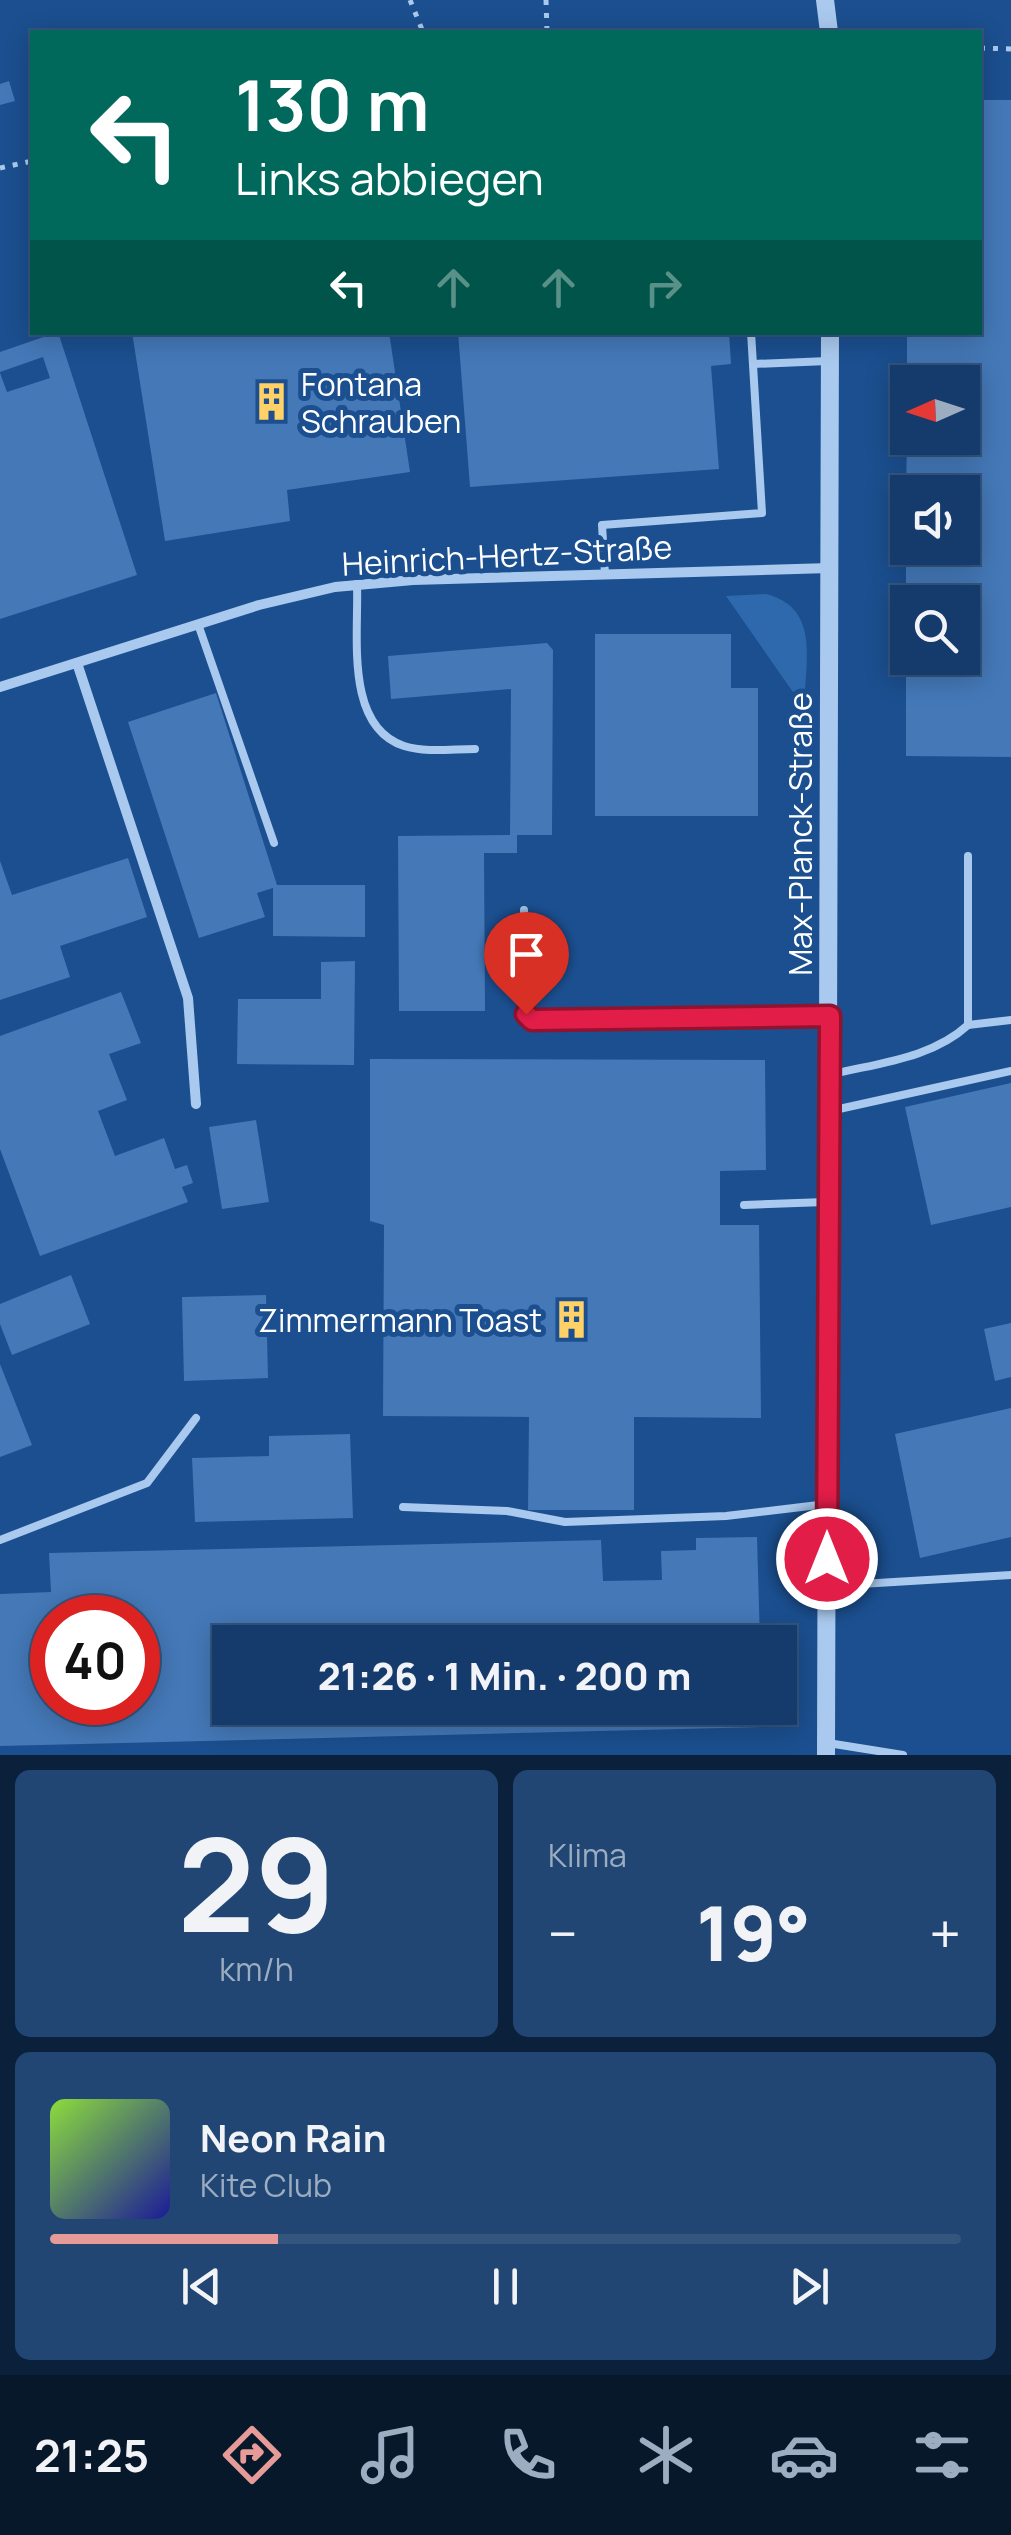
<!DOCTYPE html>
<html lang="de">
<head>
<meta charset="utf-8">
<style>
	body { margin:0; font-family:Manrope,sans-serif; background:#214673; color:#f1f3f6; height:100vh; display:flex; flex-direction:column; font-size:38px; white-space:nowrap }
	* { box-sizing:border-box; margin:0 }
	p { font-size:32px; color:#9dadc1 }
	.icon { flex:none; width:55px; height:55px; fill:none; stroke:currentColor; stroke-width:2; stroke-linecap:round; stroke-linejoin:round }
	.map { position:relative; height:1755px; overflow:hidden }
	.sheet { display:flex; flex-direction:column; gap:15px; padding:15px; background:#0b203b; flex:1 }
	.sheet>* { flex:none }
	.banner { position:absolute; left:30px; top:30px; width:952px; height:305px; border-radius:0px; box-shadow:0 5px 25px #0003,0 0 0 2px #33557e; background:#00695c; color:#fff; overflow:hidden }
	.needle { width:65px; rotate:267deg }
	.buttons { position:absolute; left:890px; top:365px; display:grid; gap:20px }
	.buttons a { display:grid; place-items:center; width:90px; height:90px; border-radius:0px; background:#143b6b; box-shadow:0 5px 25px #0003,0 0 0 2px #33557e; font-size:50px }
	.speed { position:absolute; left:30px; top:1595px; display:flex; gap:20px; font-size:50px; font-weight:700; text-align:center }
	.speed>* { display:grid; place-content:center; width:130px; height:130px; border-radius:50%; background:#143b6b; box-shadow:0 5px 25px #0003,0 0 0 2px #33557e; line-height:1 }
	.speed .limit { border:15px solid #d22; background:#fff; color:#111 }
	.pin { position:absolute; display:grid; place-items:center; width:85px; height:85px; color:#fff; margin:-102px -42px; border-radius:50% 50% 50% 0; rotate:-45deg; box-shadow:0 0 10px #0007 }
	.pin .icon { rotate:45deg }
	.me { position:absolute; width:110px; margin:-55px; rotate:0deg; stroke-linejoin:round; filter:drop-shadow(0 0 8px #0008) }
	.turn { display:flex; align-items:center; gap:35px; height:210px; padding:0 40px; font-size:45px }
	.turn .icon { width:130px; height:130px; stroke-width:2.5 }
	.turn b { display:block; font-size:70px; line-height:85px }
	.lanes { display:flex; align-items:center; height:95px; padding:0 40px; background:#0003; justify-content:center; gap:50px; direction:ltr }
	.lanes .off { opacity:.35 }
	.big { font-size:75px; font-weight:800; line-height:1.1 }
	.sheet .widget { flex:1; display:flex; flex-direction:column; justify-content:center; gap:15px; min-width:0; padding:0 35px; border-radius:15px; background:#214673 }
	.sheet .dial { align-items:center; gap:0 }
	.dial b { font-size:130px; line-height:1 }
	.song { display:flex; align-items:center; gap:30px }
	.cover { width:120px; height:120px; border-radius:15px; background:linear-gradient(135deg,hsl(90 70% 55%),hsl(240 70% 35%)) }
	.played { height:10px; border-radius:5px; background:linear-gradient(90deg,#e69b98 25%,#33557e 25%) }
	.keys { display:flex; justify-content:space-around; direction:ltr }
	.heat { display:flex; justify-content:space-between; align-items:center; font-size:55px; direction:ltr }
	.sheet .tiles { flex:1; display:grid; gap:15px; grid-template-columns:1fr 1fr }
	.widget:last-child { grid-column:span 2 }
	.trip { position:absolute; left:212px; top:1625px; width:585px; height:100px; border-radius:0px; background:#143b6b; box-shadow:0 5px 25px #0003,0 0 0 2px #33557e; font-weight:800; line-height:100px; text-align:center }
	.menu { display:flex; height:160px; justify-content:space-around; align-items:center; background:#08182b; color:#9dadc1 }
	.menu .icon { width:70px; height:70px }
	.menu .active { color:#e69b98 }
	.menu b { font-size:45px; color:#f1f3f6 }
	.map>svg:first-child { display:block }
	.green { fill:#2e69ad }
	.building { fill:#4478b7; fill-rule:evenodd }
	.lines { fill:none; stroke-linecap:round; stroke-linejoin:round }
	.path { stroke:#a9c9ee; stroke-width:5; stroke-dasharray:5 8; stroke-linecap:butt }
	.service { stroke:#a9c9ee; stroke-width:8 }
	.minor { stroke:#a9c9ee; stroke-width:10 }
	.tertiary { stroke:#a9c9ee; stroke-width:18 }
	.route-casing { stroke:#92132f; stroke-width:25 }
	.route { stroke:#e11d48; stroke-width:18 }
	.labels { text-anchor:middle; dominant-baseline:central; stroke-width:10; stroke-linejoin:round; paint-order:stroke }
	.poi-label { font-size:32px; fill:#fff; stroke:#1b4f8f; text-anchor:start }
	.street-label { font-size:32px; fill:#fff; stroke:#1b4f8f }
</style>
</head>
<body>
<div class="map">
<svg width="1011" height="1755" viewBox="0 0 1011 1755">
	<rect width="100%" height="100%" fill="#1b4f8f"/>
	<!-- green -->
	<path class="green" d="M766 594C821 608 805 662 804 708L726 596Z"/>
	<!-- building -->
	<g class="building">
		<polygon points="9,81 15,101 0,105 0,84"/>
		<polygon points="980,100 1011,100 1011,757 906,756 906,658 962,658 962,602 906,602 906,548 962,548 962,492 906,492 907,438 962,438 962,382 907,382 907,332 980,332"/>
		<polygon points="58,332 137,575 0,619 0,373 7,392 50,378 43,357 0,372 0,352"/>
		<polygon points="132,332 389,332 410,472 287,490 290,521 165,541"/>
		<polygon points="458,332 729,332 731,364 711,366 719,469 470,487"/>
		<polygon points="595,634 731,634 731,688 758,688 758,816 595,816"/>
		<polygon points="547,643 553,650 552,835 517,835 517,853 484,853 485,1011 399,1011 398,836 510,835 511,689 391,699 388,656"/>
		<polygon points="216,693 277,885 365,885 365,937 273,936 273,888 257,893 265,917 199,938 128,722"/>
		<polygon points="128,858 147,917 60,946 70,977 0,1000 0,861 12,895"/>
		<polygon points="355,961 354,1065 237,1064 238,999 321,999 321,962"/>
		<polygon points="121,992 141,1043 109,1054 127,1100 98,1111 115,1156 164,1138 175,1169 187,1165 193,1183 182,1187 188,1202 40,1256 0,1149 0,1036"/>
		<polygon points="370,1059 765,1060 766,1170 720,1171 720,1225 759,1225 761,1418 634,1417 634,1510 528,1510 529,1417 383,1416 384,1225 370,1221"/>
		<polygon points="1011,1083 1011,1207 931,1225 905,1107"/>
		<polygon points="256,1120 269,1202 222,1209 209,1127"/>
		<polygon points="71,1275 90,1324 12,1355 0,1324 0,1304"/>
		<polygon points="266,1295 268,1378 184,1381 182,1297"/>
		<polygon points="1011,1323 1011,1377 995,1381 984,1329"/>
		<polygon points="0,1364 32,1445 0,1457"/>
		<polygon points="1011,1408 1011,1537 920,1558 895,1434"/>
		<polygon points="350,1434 353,1518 195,1522 192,1458 269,1456 269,1436"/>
		<path d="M757 1537 760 1642H230V1708H762L763 1727 0 1746V1594L51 1592 49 1553 601 1540 603 1581 662 1580 661 1551 696 1550V1538ZM52 1618H138V1702H52Z"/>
	</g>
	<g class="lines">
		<!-- path -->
		<g class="path">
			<polyline points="410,0 423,32"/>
			<polyline points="546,0 547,32"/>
			<polyline points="980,48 1011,49"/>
			<polyline points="0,168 32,161"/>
		</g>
		<!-- service -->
		<g class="service">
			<polyline points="753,364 828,361"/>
			<polyline points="605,574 602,525 762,513 751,332"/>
			<path d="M357 584C359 634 344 726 404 746 426 753 452 749 475 749"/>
			<polyline points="198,624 274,843"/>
			<polyline points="524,910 526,1014 533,1020 825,1016"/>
			<polyline points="968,1025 1011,1020"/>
			<path d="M829 1075C877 1063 931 1059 968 1025V856"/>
			<polyline points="830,1111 1011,1071"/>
			<polyline points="744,1205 825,1202"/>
			<polyline points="403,1507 507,1511 565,1522 726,1516 827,1504"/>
			<polyline points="0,1540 147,1483 196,1418"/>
			<polyline points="827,1586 1011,1575"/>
			<polyline points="828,1743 903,1755"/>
		</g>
		<!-- minor -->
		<g class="minor">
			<polyline points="77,663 188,998 196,1104"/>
			<polyline points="0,687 259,605 335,587 413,580 830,568"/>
		</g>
		<!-- tertiary -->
		<g class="tertiary">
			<polyline points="825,0 829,32"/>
			<polyline points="826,1755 830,332"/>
		</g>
	</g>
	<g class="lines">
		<defs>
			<polyline id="route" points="526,1014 532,1020 830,1016 827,1559"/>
		</defs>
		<!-- route casing -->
		<use href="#route" class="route-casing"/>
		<!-- route -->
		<use href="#route" class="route"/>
	</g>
	<!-- icons -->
	<defs>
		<symbol id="building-bare" viewBox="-9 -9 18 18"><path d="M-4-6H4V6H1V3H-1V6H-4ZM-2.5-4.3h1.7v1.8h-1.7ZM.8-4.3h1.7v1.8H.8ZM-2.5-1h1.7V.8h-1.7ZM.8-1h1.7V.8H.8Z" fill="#ffd166" stroke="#1b4f8f" stroke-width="2.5" paint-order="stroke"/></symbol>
	</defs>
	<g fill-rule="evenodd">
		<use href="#building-bare" x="244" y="374" width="55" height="55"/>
		<use href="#building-bare" x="544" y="1292" width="55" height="55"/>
	</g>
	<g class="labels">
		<!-- poi labels -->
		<g class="poi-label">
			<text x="301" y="384">Fontana<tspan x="301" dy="37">Schrauben</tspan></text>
			<text x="542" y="1320" text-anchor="end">Zimmermann Toast</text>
		</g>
		<!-- street labels -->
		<g class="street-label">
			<text transform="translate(507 555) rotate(-3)">Heinrich-Hertz-Straße</text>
			<text transform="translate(800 834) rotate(-90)">Max-Planck-Straße</text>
		</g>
	</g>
</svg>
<div class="buttons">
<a><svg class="needle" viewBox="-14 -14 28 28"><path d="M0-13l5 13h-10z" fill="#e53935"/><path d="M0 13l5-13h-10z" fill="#9dadc1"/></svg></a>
<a><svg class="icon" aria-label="sound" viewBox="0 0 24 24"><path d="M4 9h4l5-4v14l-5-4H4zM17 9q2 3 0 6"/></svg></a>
<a><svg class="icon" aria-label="search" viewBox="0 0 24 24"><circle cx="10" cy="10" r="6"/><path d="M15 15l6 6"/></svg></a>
</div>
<div class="speed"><div class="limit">40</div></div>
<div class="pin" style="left:526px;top:1014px;background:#d93025"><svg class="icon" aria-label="arrive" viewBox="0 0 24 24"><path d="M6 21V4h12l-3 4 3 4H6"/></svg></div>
<svg class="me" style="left:827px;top:1559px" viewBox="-20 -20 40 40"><circle r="17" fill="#e11d48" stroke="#fff" stroke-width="3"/><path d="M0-11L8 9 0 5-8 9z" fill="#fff"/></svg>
<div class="trip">21:26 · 1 Min. · 200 m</div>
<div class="banner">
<div class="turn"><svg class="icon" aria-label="left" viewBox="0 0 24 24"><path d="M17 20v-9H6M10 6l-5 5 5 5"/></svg><div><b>130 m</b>Links abbiegen</div></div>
<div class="lanes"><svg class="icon" aria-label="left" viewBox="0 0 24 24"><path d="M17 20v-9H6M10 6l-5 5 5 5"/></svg><svg class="icon off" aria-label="ahead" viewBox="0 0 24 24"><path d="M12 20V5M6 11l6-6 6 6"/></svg><svg class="icon off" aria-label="ahead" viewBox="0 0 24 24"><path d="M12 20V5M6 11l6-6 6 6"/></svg><svg class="icon off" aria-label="right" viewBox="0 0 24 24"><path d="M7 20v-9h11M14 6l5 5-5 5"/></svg></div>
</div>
</div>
<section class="sheet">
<div class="tiles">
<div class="widget dial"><b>29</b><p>km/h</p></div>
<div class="widget"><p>Klima</p>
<div class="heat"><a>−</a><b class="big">19°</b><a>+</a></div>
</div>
<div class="widget">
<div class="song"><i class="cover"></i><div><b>Neon Rain</b><p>Kite Club</p></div></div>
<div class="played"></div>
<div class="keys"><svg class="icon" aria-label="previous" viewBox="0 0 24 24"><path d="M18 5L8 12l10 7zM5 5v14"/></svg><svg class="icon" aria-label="pause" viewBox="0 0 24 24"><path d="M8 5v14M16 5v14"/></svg><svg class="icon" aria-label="next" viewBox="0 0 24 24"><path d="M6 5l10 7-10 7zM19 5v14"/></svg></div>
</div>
</div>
</section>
<nav class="menu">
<b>21:25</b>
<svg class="icon active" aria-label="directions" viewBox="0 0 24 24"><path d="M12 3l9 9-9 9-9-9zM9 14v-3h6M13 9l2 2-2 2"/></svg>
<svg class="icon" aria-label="music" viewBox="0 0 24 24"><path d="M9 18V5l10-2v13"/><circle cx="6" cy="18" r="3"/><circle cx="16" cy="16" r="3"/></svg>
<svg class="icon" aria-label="phone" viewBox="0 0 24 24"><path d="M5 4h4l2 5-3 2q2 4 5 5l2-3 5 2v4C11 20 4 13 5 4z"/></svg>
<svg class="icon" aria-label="climate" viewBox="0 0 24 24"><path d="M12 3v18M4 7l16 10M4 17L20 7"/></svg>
<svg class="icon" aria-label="car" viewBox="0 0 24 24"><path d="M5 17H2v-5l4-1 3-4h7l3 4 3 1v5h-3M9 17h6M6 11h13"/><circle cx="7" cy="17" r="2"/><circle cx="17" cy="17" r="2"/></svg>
<svg class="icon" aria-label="filters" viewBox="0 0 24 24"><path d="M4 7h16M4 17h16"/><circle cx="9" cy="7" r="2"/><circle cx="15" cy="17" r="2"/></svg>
</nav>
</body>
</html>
